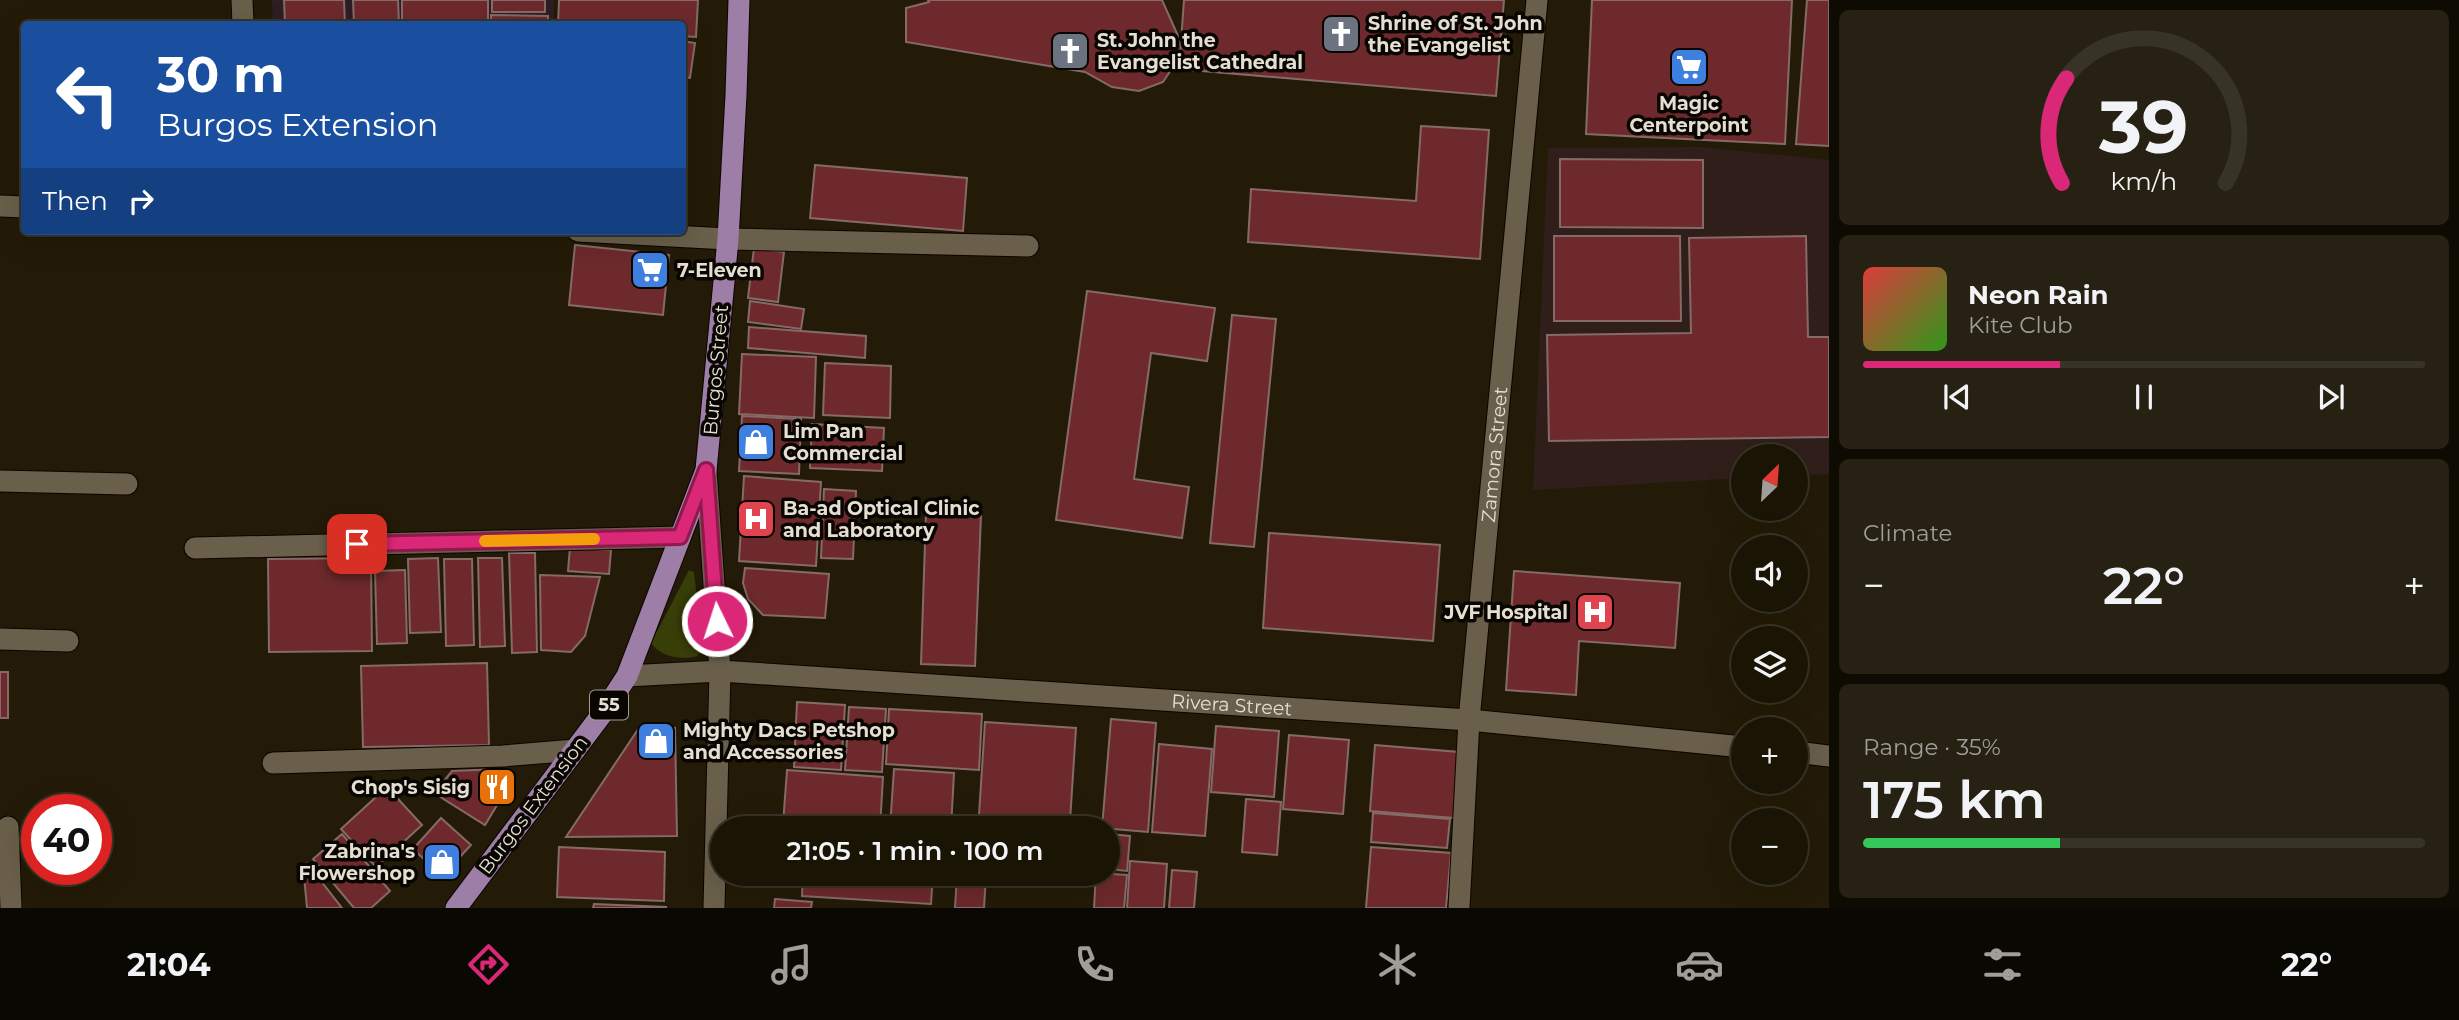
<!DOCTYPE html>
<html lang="en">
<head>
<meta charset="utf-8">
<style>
	body { margin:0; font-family:Montserrat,sans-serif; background:#272113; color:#f1f3f6; height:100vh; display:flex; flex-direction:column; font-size:26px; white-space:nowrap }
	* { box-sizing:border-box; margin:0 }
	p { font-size:23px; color:#9f9e9a }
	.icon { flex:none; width:38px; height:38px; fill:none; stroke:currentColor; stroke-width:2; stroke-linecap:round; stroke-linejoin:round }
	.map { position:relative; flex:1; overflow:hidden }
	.panel { display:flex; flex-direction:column; gap:10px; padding:10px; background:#0e0b03; width:630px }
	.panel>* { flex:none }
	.hud { position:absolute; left:21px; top:21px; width:665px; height:214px; border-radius:7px; box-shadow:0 7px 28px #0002,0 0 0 2px #383327; background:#1a4fa0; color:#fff; overflow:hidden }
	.needle { width:46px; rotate:25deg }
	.tools { position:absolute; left:1731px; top:444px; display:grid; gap:14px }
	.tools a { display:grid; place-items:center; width:77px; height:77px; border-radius:50%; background:#1a1405; box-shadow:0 7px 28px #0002,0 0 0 2px #383327; font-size:35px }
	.speed { position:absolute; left:21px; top:794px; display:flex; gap:14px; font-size:35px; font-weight:700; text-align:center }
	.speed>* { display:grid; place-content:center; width:91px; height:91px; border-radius:50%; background:#1a1405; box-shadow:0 7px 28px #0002,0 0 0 2px #383327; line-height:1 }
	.speed .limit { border:10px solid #d22; background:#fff; color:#111 }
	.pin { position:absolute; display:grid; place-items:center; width:60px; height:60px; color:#fff; margin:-30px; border-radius:14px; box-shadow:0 4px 10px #0006 }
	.me { position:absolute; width:77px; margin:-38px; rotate:356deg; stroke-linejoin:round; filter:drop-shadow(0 0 5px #0008) }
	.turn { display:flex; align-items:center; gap:24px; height:147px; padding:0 21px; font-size:32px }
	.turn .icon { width:91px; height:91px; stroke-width:2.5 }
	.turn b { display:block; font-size:49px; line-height:60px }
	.then { display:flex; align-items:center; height:66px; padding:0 21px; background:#0003; gap:14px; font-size:26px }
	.big { font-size:52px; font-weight:600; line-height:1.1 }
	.panel .tile { flex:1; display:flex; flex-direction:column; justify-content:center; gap:10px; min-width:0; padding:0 24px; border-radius:10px; background:#272113 }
	.panel .dial { align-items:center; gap:0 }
	.dial svg { height:182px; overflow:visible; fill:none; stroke:#383327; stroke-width:7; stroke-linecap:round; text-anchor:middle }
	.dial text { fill:#f1f3f6; stroke:none }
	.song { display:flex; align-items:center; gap:21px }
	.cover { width:84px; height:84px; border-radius:10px; background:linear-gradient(135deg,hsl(0 70% 55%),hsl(110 70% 35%)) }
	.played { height:7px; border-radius:4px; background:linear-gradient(90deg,#db2777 35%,#383327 35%) }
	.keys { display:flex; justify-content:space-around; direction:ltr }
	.heat { display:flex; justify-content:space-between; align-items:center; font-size:38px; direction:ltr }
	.charge { height:10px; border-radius:5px; background:linear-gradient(90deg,#34c759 35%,#383327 0) }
	.trip { position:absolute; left:710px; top:816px; width:410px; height:70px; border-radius:35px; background:#1a1405; box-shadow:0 7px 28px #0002,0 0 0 2px #383327; font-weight:600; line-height:70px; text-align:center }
	.tab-bar { display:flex; height:112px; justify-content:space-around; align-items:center; background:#0a0802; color:#9f9e9a }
	.tab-bar .icon { width:49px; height:49px }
	.tab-bar .on { color:#db2777 }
	.tab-bar b { font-size:32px; color:#f1f3f6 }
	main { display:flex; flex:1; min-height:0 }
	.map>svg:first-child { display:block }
	.commercial { fill:#301e1a }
	.education { fill:#2f1d24 }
	.green { fill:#383e08 }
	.building { fill:#6d292b; stroke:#856a68; stroke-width:2 }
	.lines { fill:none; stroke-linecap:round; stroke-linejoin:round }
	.minor-casing { stroke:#0c0500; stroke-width:23 }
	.major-casing { stroke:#0c0500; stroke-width:23 }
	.minor { stroke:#695f4a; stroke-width:21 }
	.major { stroke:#9d7ea6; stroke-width:21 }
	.route-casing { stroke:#8e194d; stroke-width:18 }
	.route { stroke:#db2777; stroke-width:12 }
	.slow { stroke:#f59e0b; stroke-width:12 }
	.labels { text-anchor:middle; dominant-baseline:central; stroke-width:7; stroke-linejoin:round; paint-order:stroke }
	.shield { fill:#090602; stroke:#a39e94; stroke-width:2 }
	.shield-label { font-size:18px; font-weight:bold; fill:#e5dfd3 }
	.poi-label { font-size:19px; font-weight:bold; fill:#e5dfd3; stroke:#090602; text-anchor:start }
	.street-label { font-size:19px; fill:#e5dfd3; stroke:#090602 }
</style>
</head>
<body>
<main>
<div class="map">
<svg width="1829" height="908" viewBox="0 0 1829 908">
	<rect width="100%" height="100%" fill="#231b07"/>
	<!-- commercial -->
	<polygon class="commercial" points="1700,147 1829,160 1829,474 1796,476 1796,457 1743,457 1743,478 1533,490 1548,148"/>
	<!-- education -->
	<polygon class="education" points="272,0 554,0 554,24 273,24"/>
	<!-- green -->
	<path class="green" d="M689 570 694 572 699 616 698 656C682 660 662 658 651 643Z"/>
	<!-- building -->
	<g class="building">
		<polygon points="284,0 344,0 345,24 285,24"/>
		<polygon points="353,0 398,0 399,24 354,24"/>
		<rect x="402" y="0" width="86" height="24"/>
		<rect x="492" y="0" width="53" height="12"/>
		<polygon points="559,0 698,0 696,37 682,36 682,24 558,24"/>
		<polygon points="928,0 1162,0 1179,38 1177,61 1163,82 1139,91 1112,87 1085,72 906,42 906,8 929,2"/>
		<polygon points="1184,0 1504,0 1496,96 1179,69"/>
		<polygon points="1592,0 1792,0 1785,144 1586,134"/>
		<polygon points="1807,0 1829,0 1829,146 1796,144"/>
		<polygon points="491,15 548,16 548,24 491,24"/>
		<polygon points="682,41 695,43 690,78 682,77"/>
		<polygon points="1421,126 1489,130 1480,259 1248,242 1251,189 1416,201"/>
		<polygon points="1560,159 1703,160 1703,228 1560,227"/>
		<polygon points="815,165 967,178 963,231 810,218"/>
		<polygon points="1554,236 1680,236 1681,321 1554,321"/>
		<polygon points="1806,236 1808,337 1829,337 1829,437 1549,441 1547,335 1691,333 1689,238"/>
		<polygon points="575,245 669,255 663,315 569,305"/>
		<polygon points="754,248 784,252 778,302 748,298"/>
		<polygon points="1087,291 1215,308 1207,361 1151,353 1134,479 1189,487 1182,538 1056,520"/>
		<polygon points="750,301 804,309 801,329 748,322"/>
		<polygon points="1232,315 1276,319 1254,547 1210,543"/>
		<polygon points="749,327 866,336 865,358 748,348"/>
		<polygon points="742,354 816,357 814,418 739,414"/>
		<polygon points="825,363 891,366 890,418 823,415"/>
		<polygon points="742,416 801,419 799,474 739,471"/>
		<polygon points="812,424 884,428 882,471 810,468"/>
		<polygon points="744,476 821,482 816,566 739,561"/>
		<polygon points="824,489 856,491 853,559 821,558"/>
		<polygon points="926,513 981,515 975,666 921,664"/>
		<polygon points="1269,533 1440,545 1433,641 1263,628"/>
		<polygon points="570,547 611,550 609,574 568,571"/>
		<polygon points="509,553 535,553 537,652 512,653"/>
		<polygon points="371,558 372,651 269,652 268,559"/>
		<polygon points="438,558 441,632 410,633 408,559"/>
		<polygon points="478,558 502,558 505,646 480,647"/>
		<polygon points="444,559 472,559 474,645 446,646"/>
		<polygon points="745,568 829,574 825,618 763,615 748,599 743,583"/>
		<polygon points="405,570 407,643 377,644 375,571"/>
		<polygon points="1514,571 1680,583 1675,648 1579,641 1576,695 1506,690"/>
		<polygon points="540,575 600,577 585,636 571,652 541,650"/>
		<polygon points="487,663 489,745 363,747 361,666"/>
		<rect x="0" y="672" width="8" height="46"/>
		<polygon points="797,702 845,705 841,770 794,767"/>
		<polygon points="849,707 886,709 882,772 845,770"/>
		<polygon points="889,709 982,714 979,770 886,764"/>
		<polygon points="1111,719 1156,723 1148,832 1102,828"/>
		<polygon points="985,722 1076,728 1070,821 979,815"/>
		<polygon points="641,725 675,728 677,836 566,837"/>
		<polygon points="1216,726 1279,731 1274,797 1211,792"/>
		<polygon points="1289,735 1349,740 1343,814 1283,809"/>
		<polygon points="1159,744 1212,749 1205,836 1152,832"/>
		<polygon points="1375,745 1459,752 1454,818 1370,811"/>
		<polygon points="499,769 511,782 485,825 434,793 452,771"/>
		<polygon points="894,769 954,773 951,828 890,827"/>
		<polygon points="787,770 883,777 880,828 783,824"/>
		<polygon points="387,787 422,825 376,867 341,829"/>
		<polygon points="1246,799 1281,802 1277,855 1242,852"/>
		<polygon points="1373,813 1450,819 1447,848 1371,842"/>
		<polygon points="441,818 471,845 442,876 413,849"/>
		<polygon points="993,821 1063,825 1063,828 992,828"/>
		<polygon points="342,834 390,891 371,908 354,908 313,859"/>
		<polygon points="1108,834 1130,836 1127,871 1108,869"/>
		<polygon points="559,847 665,852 664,901 557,897"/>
		<polygon points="1371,847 1451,853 1446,908 1366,908"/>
		<polygon points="1130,861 1167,864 1164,908 1127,908"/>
		<polygon points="307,863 342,908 307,908 303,865"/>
		<polygon points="1172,870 1197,872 1194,908 1169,908"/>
		<polygon points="803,873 933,873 931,904 802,896"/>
		<polygon points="1096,873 1127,875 1124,908 1094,908"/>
		<polygon points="957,874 986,876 984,908 955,908"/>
		<polygon points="775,899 812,902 811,908 774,908"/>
		<polygon points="594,904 666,907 666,908 593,908"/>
	</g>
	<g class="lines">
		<defs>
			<g id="minor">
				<polyline points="242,0 243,24"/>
				<polyline points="0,206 24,207"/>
				<polyline points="578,231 728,239 1028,246"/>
				<polyline points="706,470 720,671 714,908"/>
				<polyline points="0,481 127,484"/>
				<polyline points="195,548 680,537"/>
				<polyline points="0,639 68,641"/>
				<path id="s1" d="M627 676 720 671 1469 720 1743 747"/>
				<polyline points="1796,752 1829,756"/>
				<polyline points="273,763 503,756 575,750"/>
				<polyline points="8,827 11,908"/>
				<path id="s2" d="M1459 908 1469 720 1537 0"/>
			</g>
			<polyline id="major" points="456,908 605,710 627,676 706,470 728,239 736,95 739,0"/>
		</defs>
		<!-- minor casing -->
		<use href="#minor" class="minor-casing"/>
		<!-- major casing -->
		<use href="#major" class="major-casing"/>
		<!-- minor -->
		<use href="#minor" class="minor"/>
		<!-- major -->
		<use href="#major" class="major"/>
	</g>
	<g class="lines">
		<defs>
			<polyline id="route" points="357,544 680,537 706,470 717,621"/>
		</defs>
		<!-- route casing -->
		<use href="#route" class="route-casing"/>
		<!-- route -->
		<use href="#route" class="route"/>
		<!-- slow -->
		<polyline class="slow" points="485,541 594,539"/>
	</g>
	<!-- icons -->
	<defs>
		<symbol id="church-square" viewBox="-11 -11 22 22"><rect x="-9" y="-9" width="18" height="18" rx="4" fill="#6b7280" stroke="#090602"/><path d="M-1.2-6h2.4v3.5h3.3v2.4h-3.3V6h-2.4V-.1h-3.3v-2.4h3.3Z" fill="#fff"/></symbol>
		<symbol id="supermarket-square" viewBox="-11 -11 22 22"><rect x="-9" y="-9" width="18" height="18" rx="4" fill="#3f7fe0" stroke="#090602"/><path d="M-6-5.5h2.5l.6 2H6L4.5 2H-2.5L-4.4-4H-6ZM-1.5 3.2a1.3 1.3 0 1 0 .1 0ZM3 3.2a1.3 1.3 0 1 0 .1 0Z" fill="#fff"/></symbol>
		<symbol id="shop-square" viewBox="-11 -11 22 22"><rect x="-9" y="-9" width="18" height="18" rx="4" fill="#3f7fe0" stroke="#090602"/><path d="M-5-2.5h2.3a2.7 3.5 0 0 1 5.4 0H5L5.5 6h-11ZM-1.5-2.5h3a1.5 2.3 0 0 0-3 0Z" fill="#fff"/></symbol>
		<symbol id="hospital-square" viewBox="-11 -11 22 22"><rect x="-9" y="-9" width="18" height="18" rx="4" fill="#e0444e" stroke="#090602"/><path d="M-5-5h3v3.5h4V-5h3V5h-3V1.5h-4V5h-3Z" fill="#fff"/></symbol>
		<symbol id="restaurant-square" viewBox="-11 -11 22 22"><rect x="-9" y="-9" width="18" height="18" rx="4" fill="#e8710a" stroke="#090602"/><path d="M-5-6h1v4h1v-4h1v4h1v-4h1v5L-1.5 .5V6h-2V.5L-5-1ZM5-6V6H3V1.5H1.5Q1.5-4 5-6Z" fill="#fff"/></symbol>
	</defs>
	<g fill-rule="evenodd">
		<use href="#church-square" x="1319" y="12" width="44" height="44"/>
		<use href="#church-square" x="1048" y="29" width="44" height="44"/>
		<use href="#supermarket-square" x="1667" y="45" width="44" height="44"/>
		<use href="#supermarket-square" x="628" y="248" width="44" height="44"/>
		<use href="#shop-square" x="734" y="420" width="44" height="44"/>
		<use href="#hospital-square" x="734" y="497" width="44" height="44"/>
		<use href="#hospital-square" x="1573" y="590" width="44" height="44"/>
		<use href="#shop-square" x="634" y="719" width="44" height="44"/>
		<use href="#restaurant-square" x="475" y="765" width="44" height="44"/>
		<use href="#shop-square" x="420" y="840" width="44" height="44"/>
	</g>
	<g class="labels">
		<!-- shield labels -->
		<rect class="shield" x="590" y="690.5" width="38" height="29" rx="5"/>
		<g class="shield-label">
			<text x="609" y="705">55</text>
		</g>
		<!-- poi labels -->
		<g class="poi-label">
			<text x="1368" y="23">Shrine of St. John<tspan x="1368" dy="22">the Evangelist</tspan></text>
			<text x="1097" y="40">St. John the<tspan x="1097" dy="22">Evangelist Cathedral</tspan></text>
			<text x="1689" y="103" text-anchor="middle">Magic<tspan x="1689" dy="22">Centerpoint</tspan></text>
			<text x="677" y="270">7-Eleven</text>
			<text x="783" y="431">Lim Pan<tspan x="783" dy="22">Commercial</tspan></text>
			<text x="783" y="508">Ba-ad Optical Clinic<tspan x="783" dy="22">and Laboratory</tspan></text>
			<text x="1568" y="612" text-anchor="end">JVF Hospital</text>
			<text x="683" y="730">Mighty Dacs Petshop<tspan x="683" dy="22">and Accessories</tspan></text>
			<text x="470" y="787" text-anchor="end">Chop's Sisig</text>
			<text x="415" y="851" text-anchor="end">Zabrina's<tspan x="415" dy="22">Flowershop</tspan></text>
		</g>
		<!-- street labels -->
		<g class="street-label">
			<text transform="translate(716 370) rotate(-85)">Burgos Street</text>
			<text stroke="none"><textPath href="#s2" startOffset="455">Zamora Street</textPath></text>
			<text stroke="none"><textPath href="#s1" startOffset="606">Rivera Street</textPath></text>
			<text transform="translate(533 805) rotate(-53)">Burgos Extension</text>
		</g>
	</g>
</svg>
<div class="tools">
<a><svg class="needle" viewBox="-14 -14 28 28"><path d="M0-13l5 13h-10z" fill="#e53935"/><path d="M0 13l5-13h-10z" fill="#9f9e9a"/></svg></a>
<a><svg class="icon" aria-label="sound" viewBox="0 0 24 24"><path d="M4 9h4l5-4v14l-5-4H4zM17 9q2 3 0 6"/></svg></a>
<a><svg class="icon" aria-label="layers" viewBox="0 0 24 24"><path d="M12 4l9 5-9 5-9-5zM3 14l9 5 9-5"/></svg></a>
<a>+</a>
<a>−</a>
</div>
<div class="speed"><div class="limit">40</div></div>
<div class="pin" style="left:357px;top:544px;background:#d93025"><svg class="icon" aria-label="arrive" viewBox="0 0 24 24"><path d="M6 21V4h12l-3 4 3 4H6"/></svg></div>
<svg class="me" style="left:717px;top:621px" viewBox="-20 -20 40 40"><circle r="17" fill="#db2777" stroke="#fff" stroke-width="3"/><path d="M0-11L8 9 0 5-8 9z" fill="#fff"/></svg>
<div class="trip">21:05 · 1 min · 100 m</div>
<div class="hud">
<div class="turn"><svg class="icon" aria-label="left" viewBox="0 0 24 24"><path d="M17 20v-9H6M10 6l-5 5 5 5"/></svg><div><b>30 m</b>Burgos Extension</div></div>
<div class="then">Then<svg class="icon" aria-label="right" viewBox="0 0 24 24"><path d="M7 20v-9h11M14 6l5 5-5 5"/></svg></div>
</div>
</div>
<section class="panel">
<div class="tile dial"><svg viewBox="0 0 100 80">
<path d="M14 69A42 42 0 1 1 86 69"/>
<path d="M14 69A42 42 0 0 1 16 23" stroke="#db2777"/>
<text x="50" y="56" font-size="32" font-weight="700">39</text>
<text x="50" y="72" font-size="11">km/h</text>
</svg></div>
<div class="tile">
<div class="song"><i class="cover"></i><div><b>Neon Rain</b><p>Kite Club</p></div></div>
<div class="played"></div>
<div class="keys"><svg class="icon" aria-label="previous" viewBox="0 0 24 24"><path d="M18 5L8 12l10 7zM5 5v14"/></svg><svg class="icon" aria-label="pause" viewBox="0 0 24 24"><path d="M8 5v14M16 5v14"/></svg><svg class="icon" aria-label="next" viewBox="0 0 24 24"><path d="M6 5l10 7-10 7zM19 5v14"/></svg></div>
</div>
<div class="tile"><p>Climate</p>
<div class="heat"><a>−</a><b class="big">22°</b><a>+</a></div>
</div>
<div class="tile"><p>Range · 35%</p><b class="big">175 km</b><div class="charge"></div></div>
</section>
</main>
<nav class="tab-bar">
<b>21:04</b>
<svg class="icon on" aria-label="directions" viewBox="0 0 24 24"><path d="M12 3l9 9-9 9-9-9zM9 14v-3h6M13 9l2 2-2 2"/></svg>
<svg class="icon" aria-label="music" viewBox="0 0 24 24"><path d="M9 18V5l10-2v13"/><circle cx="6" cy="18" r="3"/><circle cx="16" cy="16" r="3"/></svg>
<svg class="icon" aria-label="phone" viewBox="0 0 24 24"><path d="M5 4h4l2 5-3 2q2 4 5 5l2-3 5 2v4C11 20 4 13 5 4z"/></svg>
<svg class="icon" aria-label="climate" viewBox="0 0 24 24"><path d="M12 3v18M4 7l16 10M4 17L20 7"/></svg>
<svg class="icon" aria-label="car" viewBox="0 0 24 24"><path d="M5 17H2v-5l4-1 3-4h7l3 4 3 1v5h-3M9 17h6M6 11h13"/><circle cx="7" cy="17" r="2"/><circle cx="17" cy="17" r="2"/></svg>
<svg class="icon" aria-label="filters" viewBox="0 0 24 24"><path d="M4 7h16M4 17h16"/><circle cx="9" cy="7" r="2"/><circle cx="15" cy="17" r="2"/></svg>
<b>22°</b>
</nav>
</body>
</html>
